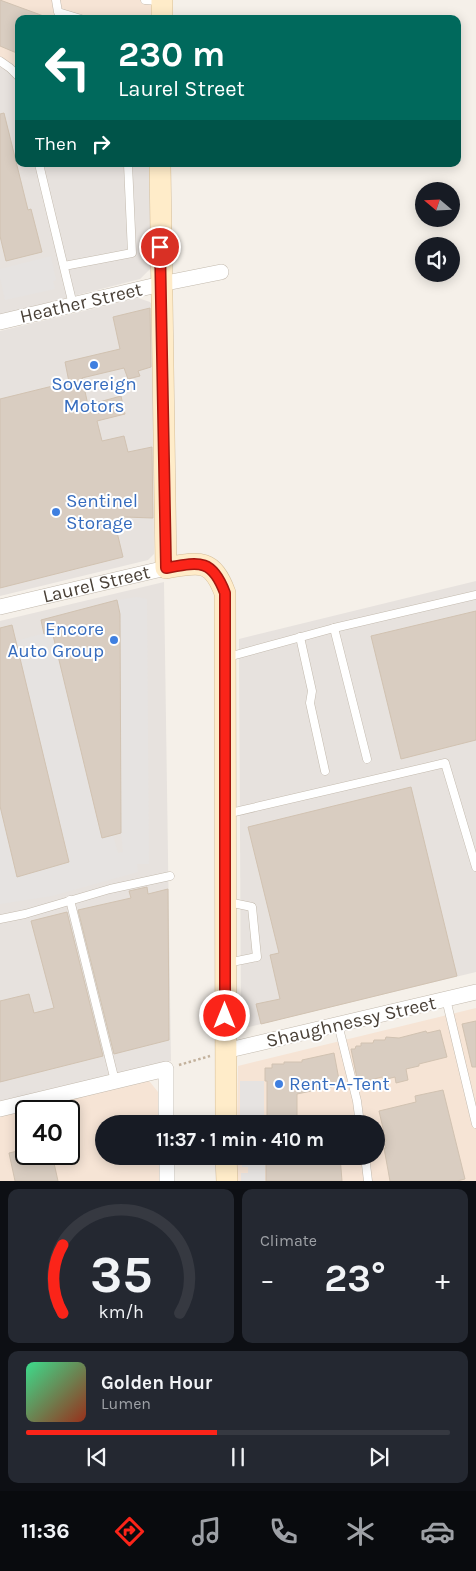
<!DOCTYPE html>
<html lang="en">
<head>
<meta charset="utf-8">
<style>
	body { margin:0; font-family:Karla,sans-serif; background:#242831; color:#f1f3f6; height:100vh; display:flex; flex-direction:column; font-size:19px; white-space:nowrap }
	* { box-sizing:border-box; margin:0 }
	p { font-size:16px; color:#9ea1a6 }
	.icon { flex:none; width:28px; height:28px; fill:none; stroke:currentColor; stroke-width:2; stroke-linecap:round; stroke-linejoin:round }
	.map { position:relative; height:1181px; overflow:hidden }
	.sheet { display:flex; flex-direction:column; gap:8px; padding:8px; background:#0d0f14; flex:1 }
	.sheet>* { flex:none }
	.hud { position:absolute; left:15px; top:15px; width:446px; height:152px; border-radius:10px; box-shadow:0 2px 12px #0003; background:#00695c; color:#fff; overflow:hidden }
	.needle { width:32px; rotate:289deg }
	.fabs { position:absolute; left:415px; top:182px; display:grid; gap:10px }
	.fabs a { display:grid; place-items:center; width:45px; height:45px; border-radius:50%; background:#171b24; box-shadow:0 2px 12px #0003; font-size:25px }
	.speed { position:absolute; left:15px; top:1100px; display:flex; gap:10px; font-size:25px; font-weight:700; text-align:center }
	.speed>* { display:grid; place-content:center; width:65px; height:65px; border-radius:50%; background:#171b24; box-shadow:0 2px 12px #0003; line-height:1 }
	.speed .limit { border:2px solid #111; border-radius:8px; background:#fff; color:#111 }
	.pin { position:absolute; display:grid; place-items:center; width:42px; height:42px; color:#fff; margin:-21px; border:2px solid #fff; border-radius:50%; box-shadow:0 1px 5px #0007 }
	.me { position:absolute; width:55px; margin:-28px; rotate:0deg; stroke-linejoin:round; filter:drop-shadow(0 0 4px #0008) }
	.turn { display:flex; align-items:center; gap:18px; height:105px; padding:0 20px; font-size:22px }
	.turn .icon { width:65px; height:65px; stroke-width:2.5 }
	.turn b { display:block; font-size:35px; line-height:42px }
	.then { display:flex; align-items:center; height:48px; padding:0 20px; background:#0003; gap:10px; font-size:19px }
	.big { font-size:38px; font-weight:700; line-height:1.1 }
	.sheet .tile { flex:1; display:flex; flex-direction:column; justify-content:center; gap:8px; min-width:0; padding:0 18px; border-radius:10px; background:#242831 }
	.sheet .dial { align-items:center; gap:0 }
	.dial svg { height:130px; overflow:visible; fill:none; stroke:#363941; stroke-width:7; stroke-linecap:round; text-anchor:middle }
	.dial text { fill:#f1f3f6; stroke:none }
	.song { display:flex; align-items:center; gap:15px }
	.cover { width:60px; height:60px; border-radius:8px; background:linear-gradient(135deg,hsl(150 70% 55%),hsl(10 70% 35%)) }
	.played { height:5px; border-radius:2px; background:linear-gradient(90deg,#fb2419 45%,#363941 45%) }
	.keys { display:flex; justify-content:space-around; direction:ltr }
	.heat { display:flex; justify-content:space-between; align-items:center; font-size:28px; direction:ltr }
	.sheet .tiles { flex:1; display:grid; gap:8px; grid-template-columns:1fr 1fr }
	.tile:last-child { grid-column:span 2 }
	.trip { position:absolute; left:95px; top:1115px; width:290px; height:50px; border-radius:25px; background:#171b24; box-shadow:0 2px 12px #0003; font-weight:700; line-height:50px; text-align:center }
	.tabs { display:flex; height:80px; justify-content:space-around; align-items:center; background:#090b0e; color:#9ea1a6 }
	.tabs .icon { width:35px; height:35px }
	.tabs .on { color:#fb2419 }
	.tabs b { font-size:22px; color:#f1f3f6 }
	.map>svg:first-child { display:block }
	.commercial { fill:#f6e4d5; fill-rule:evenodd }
	.industrial { fill:#e7e2de }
	.parking { fill:#e6e3e1 }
	.building { fill:#d9cdc1; stroke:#d1c2b1 }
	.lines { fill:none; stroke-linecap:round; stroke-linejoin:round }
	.lane-casing { stroke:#c3baae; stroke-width:9 }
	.street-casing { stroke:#c3baae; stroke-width:16 }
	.secondary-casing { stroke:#d5be99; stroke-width:22 }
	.path { stroke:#c2b19c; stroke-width:2.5; stroke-dasharray:2.5 2.5; stroke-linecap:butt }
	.lane { stroke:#fff; stroke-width:8 }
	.street { stroke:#fff; stroke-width:15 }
	.secondary { stroke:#ffecc9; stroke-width:21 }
	.route-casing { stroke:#a31710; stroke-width:12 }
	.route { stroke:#fb2419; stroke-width:9 }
	.shop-dot { fill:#3f7fe0; stroke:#fff; stroke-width:2 }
	.labels { text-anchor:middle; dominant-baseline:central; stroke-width:4; stroke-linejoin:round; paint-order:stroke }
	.street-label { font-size:19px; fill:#494037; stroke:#fff }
	.shop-label { font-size:19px; fill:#366cbe; stroke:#fff; text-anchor:start }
</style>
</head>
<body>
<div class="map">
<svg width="476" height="1181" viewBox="0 0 476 1181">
	<rect width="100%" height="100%" fill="#f5f0e9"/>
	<!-- commercial -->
	<g class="commercial">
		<polygon points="0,0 157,0 156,19 19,19 19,74 0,67"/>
		<polygon points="476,1008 476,1181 236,1181 236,1156 376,1156 376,1124 237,1124 238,1066"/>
		<path d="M146 1080 150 1082 158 1092 160 1097 161 1124H104V1156H161V1181H0V1115ZM26 1111H69V1154H26Z"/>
	</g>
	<!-- industrial -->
	<g class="industrial">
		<polygon points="0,67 19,74 19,164 152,164 151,268 140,279 0,315"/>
		<polygon points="138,298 150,302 153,307 154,554 148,560 0,596 0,331"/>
		<polygon points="476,581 476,972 241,1029 239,639"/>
		<polygon points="164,582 171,1061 0,1101 0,621"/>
	</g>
	<!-- parking -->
	<g class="parking">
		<polygon points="51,256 56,280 53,281 55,289 5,300 0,278 0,269"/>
		<polygon points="137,597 147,599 149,864 137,864 138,872 52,896 0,904 0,806 69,862 16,641 52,631 102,838 113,835 118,853 123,852 121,833 120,614 117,600"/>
		<rect x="240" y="1081" width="24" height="43"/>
		<polygon points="242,1156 265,1156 265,1181 241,1181 241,1173 248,1173 248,1167 242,1167"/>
	</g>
	<!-- building -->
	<g class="building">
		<polygon points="0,0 49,18 19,19 19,54 0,46"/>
		<polygon points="4,113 28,210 31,209 42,252 6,261 0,236 0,114"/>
		<polygon points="150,308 151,367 138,371 140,376 128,379 124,368 82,378 88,405 121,396 125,414 97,421 102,441 124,436 128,452 152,447 153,518 124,517 126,526 116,528 123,557 0,588 0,399 69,382 65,362 120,349 113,317"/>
		<polygon points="117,600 120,614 121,833 102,838 52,631 44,634 41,620"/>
		<polygon points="476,611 476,740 401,759 371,636"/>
		<polygon points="12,625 69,862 17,877 0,806 0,628"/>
		<polygon points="411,787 457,976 261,1024 256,1004 280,999 270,955 279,953 248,827"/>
		<polygon points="147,887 148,894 168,889 169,1040 114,1054 78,910 131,898 129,891"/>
		<polygon points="67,912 103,1056 0,1082 0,1001 29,994 34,1013 54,1008 31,921"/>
		<polygon points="476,1021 476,1067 472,1067 462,1024"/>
		<polygon points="440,1030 447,1057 419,1064 419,1066 406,1069 408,1080 396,1083 395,1077 383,1080 382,1077 358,1083 351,1049 355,1049 356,1046 361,1046 361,1043 373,1043 374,1040 385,1040 386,1037 399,1038 426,1031 427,1033"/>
		<polygon points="334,1053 340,1085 297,1094 297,1124 267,1124 267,1081 265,1081 265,1068 272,1068 272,1064 284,1064 284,1062 302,1062 302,1060"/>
		<polygon points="443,1090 465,1179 457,1181 390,1181 384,1148 386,1148 384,1142 386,1141 379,1111 416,1102 415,1096"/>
		<polygon points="26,1149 26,1154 52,1154 58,1181 15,1181 9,1153"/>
		<polygon points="266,1156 340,1156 342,1181 266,1181"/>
	</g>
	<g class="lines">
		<defs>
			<g id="lane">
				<polyline points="56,0 58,12 81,19"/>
				<polyline points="145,0 160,1"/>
				<polyline points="0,61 10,68 19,77"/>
				<polyline points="39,164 73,305"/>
				<polyline points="64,266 132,253 128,164"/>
				<polyline points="334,628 367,759"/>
				<polyline points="300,637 312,691 310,703 325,771"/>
				<polyline points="228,657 334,628 476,595"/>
				<polyline points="226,814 445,763 476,867"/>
				<polyline points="70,900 115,1081"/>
				<polyline points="0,919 25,914 110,889 170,876"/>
				<polyline points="227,963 257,957 252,907 228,902"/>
				<polyline points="446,999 476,1124"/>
				<polyline points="338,1024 357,1101 360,1124"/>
				<polyline points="365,1156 368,1181"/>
			</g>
			<g id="street">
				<polyline points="0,322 161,284 221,272"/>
				<path id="s1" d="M0 607 166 568"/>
				<polyline points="225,1051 476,992"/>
				<polyline points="0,1109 166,1069 166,1124"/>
				<polyline points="167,1156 167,1181"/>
			</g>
			<g id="secondary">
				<polyline points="162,19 162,0"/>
				<path d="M160 164 166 568C199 562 212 558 225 593L226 1124"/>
				<polyline points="226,1156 227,1181"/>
			</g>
		</defs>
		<!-- lane casing -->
		<use href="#lane" class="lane-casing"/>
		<!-- street casing -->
		<use href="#street" class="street-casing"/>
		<!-- secondary casing -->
		<use href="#secondary" class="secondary-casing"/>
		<!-- path -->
		<polyline class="path" points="179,1065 210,1056"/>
		<!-- lane -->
		<use href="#lane" class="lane"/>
		<!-- street -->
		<use href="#street" class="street"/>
		<!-- secondary -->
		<use href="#secondary" class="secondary"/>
	</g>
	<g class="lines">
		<defs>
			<path id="route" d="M160 247 166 568C199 562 212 558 225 593V1016"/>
		</defs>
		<!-- route casing -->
		<use href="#route" class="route-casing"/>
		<!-- route -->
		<use href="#route" class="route"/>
	</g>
	<!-- markers -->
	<g class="shop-dot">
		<circle cx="94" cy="365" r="5"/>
		<circle cx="56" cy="512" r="5"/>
		<circle cx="114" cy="640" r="5"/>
		<circle cx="279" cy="1084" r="5"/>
	</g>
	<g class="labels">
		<!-- street labels -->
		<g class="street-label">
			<text transform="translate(81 303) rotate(-13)">Heather Street</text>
			<text stroke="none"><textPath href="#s1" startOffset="99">Laurel Street</textPath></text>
			<text transform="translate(351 1022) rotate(-13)">Shaughnessy Street</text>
		</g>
		<!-- shop labels -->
		<g class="shop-label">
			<text x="94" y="384" text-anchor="middle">Sovereign<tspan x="94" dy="22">Motors</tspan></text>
			<text x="66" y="501">Sentinel<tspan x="66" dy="22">Storage</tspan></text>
			<text x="104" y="629" text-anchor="end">Encore<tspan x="104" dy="22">Auto Group</tspan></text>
			<text x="289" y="1084">Rent-A-Tent</text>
		</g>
	</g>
</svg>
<div class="fabs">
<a><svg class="needle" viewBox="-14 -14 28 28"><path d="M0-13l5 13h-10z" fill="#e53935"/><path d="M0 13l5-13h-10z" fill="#9ea1a6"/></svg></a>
<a><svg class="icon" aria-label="sound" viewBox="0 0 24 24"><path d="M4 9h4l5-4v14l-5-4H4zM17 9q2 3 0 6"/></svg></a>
</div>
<div class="speed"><div class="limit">40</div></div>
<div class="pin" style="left:160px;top:247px;background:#d93025"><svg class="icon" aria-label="arrive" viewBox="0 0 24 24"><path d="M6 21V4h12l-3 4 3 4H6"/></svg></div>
<svg class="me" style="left:225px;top:1016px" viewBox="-20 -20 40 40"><circle r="17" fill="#fb2419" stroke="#fff" stroke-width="3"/><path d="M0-11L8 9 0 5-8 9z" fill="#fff"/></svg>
<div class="trip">11:37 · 1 min · 410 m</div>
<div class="hud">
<div class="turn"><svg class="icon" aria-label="left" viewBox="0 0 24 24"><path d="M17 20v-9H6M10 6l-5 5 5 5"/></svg><div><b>230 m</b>Laurel Street</div></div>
<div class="then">Then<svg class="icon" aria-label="right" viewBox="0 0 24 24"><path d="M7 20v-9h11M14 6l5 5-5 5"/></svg></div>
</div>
</div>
<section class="sheet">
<div class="tiles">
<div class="tile dial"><svg viewBox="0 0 100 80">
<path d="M14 69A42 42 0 1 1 86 69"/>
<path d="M14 69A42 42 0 0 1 14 27" stroke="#fb2419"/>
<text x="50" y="56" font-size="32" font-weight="700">35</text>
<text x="50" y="72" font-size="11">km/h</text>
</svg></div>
<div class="tile"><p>Climate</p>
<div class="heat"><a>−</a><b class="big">23°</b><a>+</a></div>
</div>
<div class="tile">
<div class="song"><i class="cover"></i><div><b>Golden Hour</b><p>Lumen</p></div></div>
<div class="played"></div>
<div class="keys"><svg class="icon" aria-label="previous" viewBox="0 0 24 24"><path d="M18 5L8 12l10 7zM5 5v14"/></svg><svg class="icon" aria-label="pause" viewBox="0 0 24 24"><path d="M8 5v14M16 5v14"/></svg><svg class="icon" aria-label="next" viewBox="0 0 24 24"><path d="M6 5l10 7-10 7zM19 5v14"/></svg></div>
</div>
</div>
</section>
<nav class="tabs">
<b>11:36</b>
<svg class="icon on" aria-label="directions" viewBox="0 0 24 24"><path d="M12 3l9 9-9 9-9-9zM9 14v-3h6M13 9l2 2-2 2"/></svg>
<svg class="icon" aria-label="music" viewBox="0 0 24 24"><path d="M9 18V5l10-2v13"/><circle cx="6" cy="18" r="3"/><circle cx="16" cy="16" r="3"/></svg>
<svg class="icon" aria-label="phone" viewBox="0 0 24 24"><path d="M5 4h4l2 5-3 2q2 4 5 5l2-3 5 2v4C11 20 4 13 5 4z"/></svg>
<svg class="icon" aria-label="climate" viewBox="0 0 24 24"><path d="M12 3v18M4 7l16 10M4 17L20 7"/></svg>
<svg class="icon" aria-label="car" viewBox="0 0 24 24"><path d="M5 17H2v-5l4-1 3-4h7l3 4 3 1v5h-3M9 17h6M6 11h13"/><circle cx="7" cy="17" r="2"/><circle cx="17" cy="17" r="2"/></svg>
</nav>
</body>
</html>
